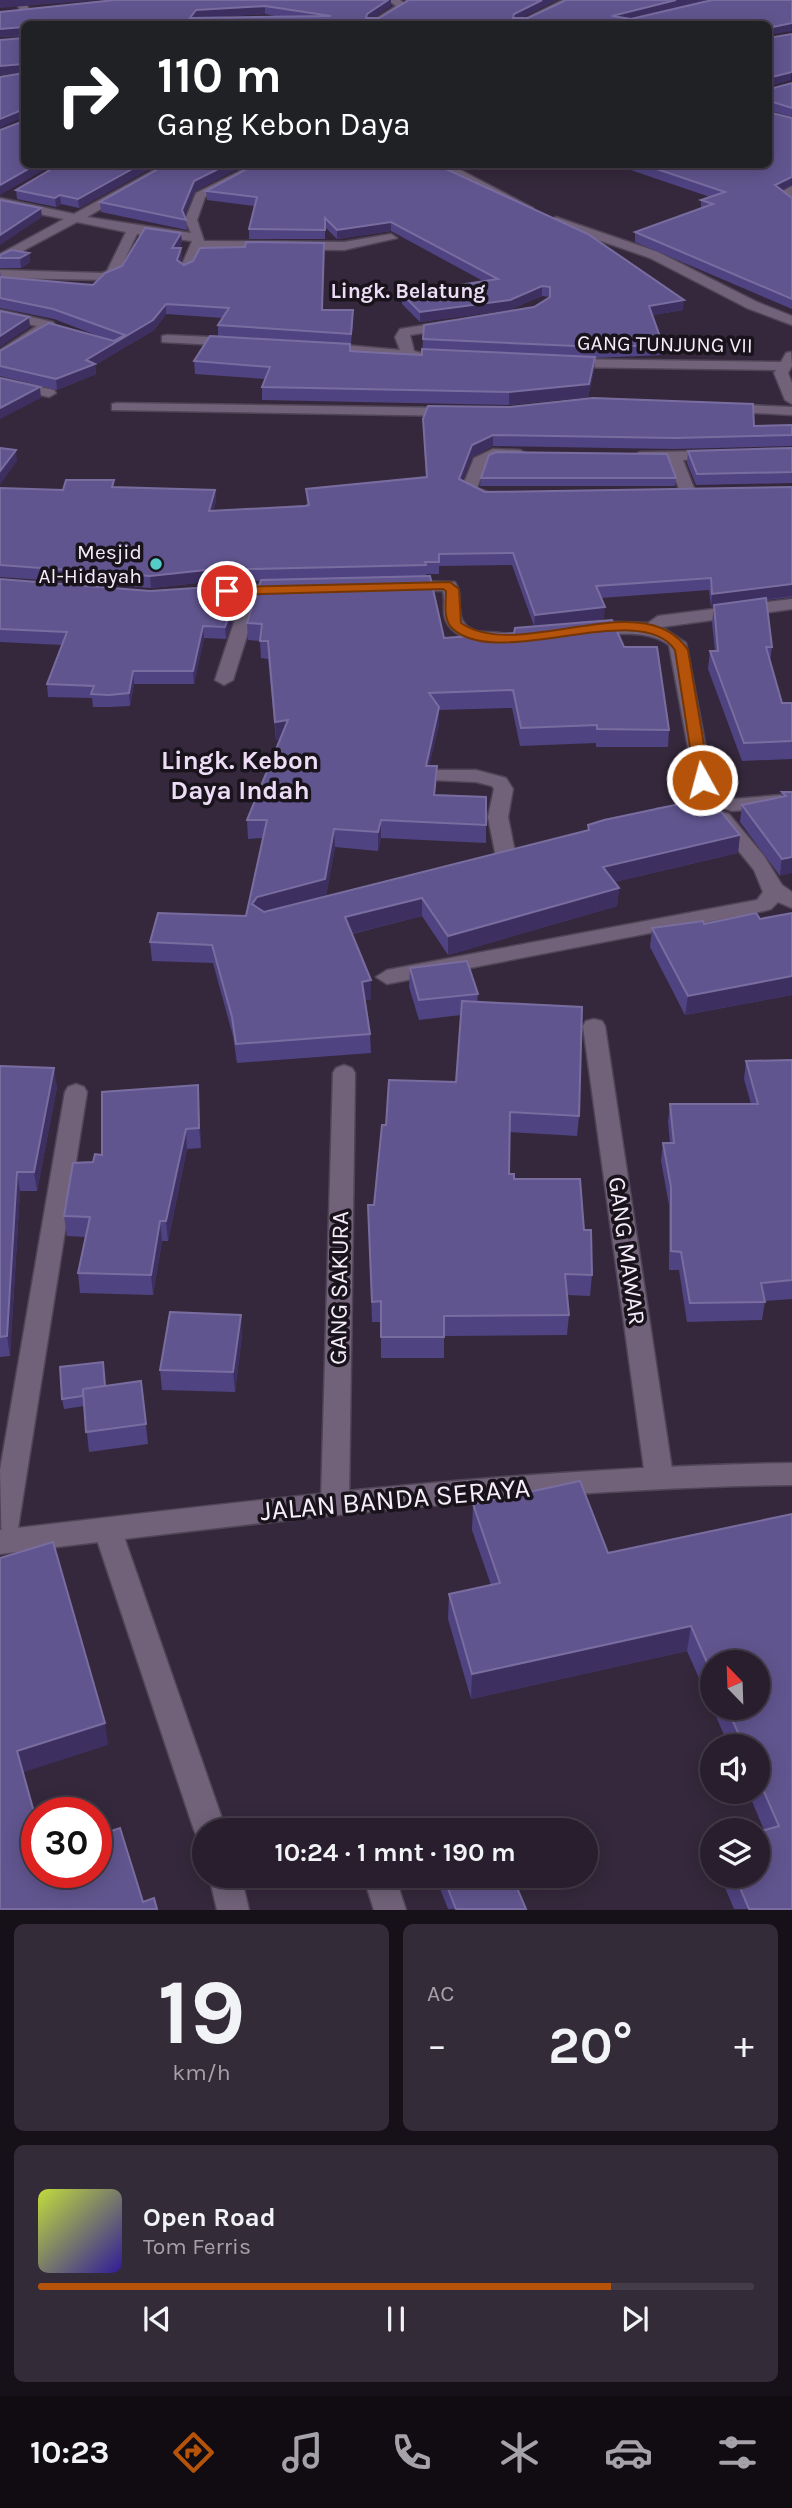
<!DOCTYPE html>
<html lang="id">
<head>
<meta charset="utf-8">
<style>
	body { margin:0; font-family:Karla,sans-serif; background:#342b39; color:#f1f3f6; height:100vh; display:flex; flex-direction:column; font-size:26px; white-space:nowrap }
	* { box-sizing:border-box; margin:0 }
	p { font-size:23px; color:#a5a2aa }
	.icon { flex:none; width:38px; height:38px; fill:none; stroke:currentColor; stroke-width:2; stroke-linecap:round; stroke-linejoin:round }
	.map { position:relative; height:1910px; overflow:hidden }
	.side { display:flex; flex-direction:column; gap:14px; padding:14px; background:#161019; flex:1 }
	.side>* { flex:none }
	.banner { position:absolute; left:21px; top:21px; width:751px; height:147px; border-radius:10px; box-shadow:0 4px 18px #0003,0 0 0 2px #443c49; background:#202124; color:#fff; overflow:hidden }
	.needle { width:46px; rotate:337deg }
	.fabs { position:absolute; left:700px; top:1650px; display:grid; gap:14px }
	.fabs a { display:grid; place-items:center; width:70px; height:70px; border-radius:50%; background:#281e2d; box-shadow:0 4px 18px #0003,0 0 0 2px #443c49; font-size:35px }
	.speed { position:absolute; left:21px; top:1797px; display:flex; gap:14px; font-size:35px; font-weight:700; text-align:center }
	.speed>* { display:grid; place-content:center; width:91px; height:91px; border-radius:50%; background:#281e2d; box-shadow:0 4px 18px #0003,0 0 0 2px #443c49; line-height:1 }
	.speed .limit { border:10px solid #d22; background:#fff; color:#111 }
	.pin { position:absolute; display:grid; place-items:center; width:60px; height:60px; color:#fff; margin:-30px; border:4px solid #fff; border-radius:50%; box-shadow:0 2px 7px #0007 }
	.me { position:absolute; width:77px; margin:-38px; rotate:353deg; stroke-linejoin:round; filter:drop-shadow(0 0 5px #0008) }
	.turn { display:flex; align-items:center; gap:24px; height:147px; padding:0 21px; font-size:32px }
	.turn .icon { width:91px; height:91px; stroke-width:2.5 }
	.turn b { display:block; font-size:49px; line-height:60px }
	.big { font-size:52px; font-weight:700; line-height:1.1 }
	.side .tile { flex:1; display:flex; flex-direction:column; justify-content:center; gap:10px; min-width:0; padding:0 24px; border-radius:10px; background:#342b39 }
	.side .dial { align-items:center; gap:0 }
	.dial b { font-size:91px; line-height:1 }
	.song { display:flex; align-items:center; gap:21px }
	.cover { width:84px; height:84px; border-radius:10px; background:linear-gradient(135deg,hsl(70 70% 55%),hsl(250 70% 35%)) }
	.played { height:7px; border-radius:4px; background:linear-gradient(90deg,#b45309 80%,#443c49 80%) }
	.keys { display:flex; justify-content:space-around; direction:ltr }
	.heat { display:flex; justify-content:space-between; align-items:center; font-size:38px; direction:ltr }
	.side .tiles { flex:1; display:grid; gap:14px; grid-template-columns:1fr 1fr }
	.tile:last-child { grid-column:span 2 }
	.trip { position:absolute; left:192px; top:1818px; width:406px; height:70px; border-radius:35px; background:#281e2d; box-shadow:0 4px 18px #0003,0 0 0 2px #443c49; font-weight:700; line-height:70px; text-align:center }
	.dock { display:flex; height:112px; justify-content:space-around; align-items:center; background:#100c12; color:#a5a2aa }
	.dock .icon { width:49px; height:49px }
	.dock .active { color:#b45309 }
	.dock b { font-size:32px; color:#f1f3f6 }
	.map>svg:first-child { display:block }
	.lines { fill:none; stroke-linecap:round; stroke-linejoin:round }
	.minor-casing { stroke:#504556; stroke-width:3 }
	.tertiary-casing { stroke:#504556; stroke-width:3 }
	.minor { fill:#716279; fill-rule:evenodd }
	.tertiary { fill:#716279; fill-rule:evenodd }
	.wall { fill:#504382; fill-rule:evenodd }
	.shaded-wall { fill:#3d3061 }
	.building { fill:#61558f; stroke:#796da0; stroke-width:2; fill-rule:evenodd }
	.route { fill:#b45309; stroke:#753606; stroke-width:2 }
	.poi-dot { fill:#54cdc7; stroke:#19131c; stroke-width:2.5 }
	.labels { text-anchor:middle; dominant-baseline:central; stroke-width:7; stroke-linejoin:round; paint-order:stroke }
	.far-neighbourhood-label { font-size:21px; font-weight:bold; fill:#eddcf6; stroke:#19131c }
	.far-street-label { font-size:21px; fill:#f6edfa; stroke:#19131c }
	.far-poi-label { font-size:21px; fill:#f6edfa; stroke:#19131c; text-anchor:end }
	.street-label { font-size:24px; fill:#f6edfa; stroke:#19131c }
	.neighbourhood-label { font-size:26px; font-weight:bold; fill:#eddcf6; stroke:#19131c }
	.near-street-label { font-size:28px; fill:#f6edfa; stroke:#19131c }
</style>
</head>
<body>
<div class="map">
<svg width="792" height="1910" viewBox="0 0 792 1910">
	<rect width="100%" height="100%" fill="#35283c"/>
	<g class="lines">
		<defs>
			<g id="minor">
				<polygon points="14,0 24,0 37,24 29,24"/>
				<polygon points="388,0 400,0 408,6 378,24 368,24 396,6"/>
				<polygon points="563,0 576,0 527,24 515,24"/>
				<polygon points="165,164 179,164 87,217 191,233 185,220 196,193 254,164 269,164 205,197 197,220 204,241 344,242 391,234 397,238 344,250 201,249 192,269 186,273 180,269 192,241 137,234 118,273 109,280 0,278 0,270 102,273 107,271 126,232 77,222 0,263 0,254 64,219 0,206 0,198 74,214"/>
				<polygon points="434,164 449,164 533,208 523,211"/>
				<polygon points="792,186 792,205 776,195"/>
				<polygon points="556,217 658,252 757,302 792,316 792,325 747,308 650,258 552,224 550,221"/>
				<polygon points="0,310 53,322 55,325 0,360 0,350 37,326 0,318"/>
				<polygon points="450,321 455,322 455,328 410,335 414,351 433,356 426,360 322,351 315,347 322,343 400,350 395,337 400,329"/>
				<polygon points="167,335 234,338 241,342 234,346 162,342 162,336"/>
				<polygon points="791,352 792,366 788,373 792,383 792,404 785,400 774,373 776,370 566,367 559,363 566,359 781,362 786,353"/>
				<polygon points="0,378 54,390 56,393 49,397 0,386"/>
				<polygon points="117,403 455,408 462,412 455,416 112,410 112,404"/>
				<polygon points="724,404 792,407 792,415 719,411 719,405"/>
				<path d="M493 449 520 450 527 454C517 463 500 455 487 461L477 488 498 496C487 505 470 500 461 490L474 458Z"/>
				<path d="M716 451 721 452V458L683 460 696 493C688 500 666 501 658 494L661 491 679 489 668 460H640L633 456 640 452Z"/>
				<path d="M405 581 455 582C464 596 455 613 465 624 477 639 499 626 511 638 496 653 456 640 447 623 441 613 446 602 443 591L399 590 397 586Z"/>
				<polygon points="212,585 285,585 293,590 285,595 260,595 233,680 224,685 215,680 243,595 206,594 204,590"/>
				<path d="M792 599V609L662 627 686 643 712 780 719 792 734 799 792 794V806L732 811 723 808 714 813 656 817 653 813 656 809 709 802 701 796 694 780 669 645C640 623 593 642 581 630L590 625 613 622 648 623 658 616Z"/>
				<polygon points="439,770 476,770 506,778 513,789 508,817 516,857 513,861 506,863 496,857 488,817 494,789 492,786 476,782 432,780 430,776 432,772"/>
				<polygon points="722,812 729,814 764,856 782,885 792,892 792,908 778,902 771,909 764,911 387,984 376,977 387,970 757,900 763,892 754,870 712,818"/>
				<polygon points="594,1019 602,1021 605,1026 673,1476 669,1484 659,1487 649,1484 645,1476 583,1026 586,1021"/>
				<polygon points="344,1065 352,1068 355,1073 349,1502 345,1510 335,1513 325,1510 321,1502 333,1073 336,1068"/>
				<polygon points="76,1084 84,1087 87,1092 16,1541 12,1549 2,1553 0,1470 65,1092 68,1087"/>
				<polygon points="108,1519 118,1523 122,1531 226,1830 205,1830 205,1843 199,1841 194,1830 94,1531 98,1523"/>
				<polygon points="209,1876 241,1876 249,1910 217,1910"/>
				<polygon points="363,1876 395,1876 406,1910 374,1910"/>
			</g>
			<path id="tertiary" d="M792 1463V1485C527 1489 263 1522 0 1554V1530C263 1499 527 1467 792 1463Z"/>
		</defs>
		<!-- minor casing -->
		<use href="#minor" class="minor-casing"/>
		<!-- tertiary casing -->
		<use href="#tertiary" class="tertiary-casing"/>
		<!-- minor -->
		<use href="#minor" class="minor"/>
		<!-- tertiary -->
		<use href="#tertiary" class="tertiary"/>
	</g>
	<!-- wall -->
	<g class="wall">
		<path d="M115 0 391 6 373 18H379L407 2 404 0H557L521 18H528L566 0H706L655 13 792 31 24 24V164V72L0 75V40L23 38 24 36 0 37V12ZM265 14 280 17H214Z"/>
		<polygon points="792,83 792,117 768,110 768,88 770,89"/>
		<polygon points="792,118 792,185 782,190 792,198 792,309 635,242 635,232 701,208 701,200 710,197 613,164 768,164"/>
		<polygon points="60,164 159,164 79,208 61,204 56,207 17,199 16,190"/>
		<polygon points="167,164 247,164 195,191 184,215 186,220 187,230 101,212 100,202"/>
		<polygon points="256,164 683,310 653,315 663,345 662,355 595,358 594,370 588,397 509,405 262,400 262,387 265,379 195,374 194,361 350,351 422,355 424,325 534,307 550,297 542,296 509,310 420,322 402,304 402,294 483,281 391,231 337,239 325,227 325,239 249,239 249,229 254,206 207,200 206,191"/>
		<polygon points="182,242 179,248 181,248 182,258 180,262 184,265 245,247 324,243 322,310 353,320 351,344 218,336 218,325 223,318 166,314 154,330 95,365 96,374 57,390 0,376 0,351 109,340 54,319 0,308 0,271 1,277 93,285"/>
		<polygon points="29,253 30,262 21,268 0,268 0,255"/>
		<path d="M423 419 754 426 792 425V446L674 449 493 446 472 457 462 481 485 492 792 487V597L766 600 772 647 770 661 782 703H792V759L742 761 708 669 710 651H715L712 623 714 606 711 607 709 590 601 598 604 619 575 623 624 647 669 730 668 747H596V743L520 746 512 708 439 710V724L429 766H437L435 795 486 797V843L381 838 378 851 335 847 326 896 588 830V825L694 815 740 835 738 853 614 882 619 888 617 906 448 955 422 916 352 934 371 999 365 1000 370 1034 371 1053 237 1063 233 1036 213 963 152 961 150 942 246 916 263 838 248 839 247 820 280 739 276 740 268 659 261 658 260 641 248 640 247 623 261 581 207 582 151 588 0 577V488L63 490 114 480V487L215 490 216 501 213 511 307 505 306 489 426 477ZM512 565 534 626 514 633 444 638 426 574H439V566Z"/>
		<polygon points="792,448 792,483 696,485 687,463 688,451"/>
		<polygon points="481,478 676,478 675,486 480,486"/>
		<polygon points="0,579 150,591 240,597 226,639 204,638 194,684 134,684 130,706 110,707 93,707 92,698 48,697 47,684 62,645 0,642"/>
		<polygon points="782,792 792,792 780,876 740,822 742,805 781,797"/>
		<polygon points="792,913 792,995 685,1015 650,947 652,928 760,919"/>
		<polygon points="410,968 478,994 477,1002 579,1116 577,1136 509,1132 509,1174 514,1179 584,1230 592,1275 590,1296 567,1295 569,1315 567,1335 444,1336 444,1358 381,1358 381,1322 372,1322 368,1205 374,1205 386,1125 456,1082 461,1015 419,1020 409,987"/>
		<polygon points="792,1060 792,1299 765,1301 762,1320 687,1322 679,1270 669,1270 669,1205 661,1161 663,1143 670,1143 668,1122 670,1104 751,1104 744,1079 746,1061"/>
		<polygon points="0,1066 57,1087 37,1191 20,1191 10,1356 0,1357"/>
		<polygon points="198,1085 201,1148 187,1149 168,1241 162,1241 153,1295 80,1293 78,1273 85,1237 67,1236 64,1216 93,1162"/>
		<polygon points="242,1335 235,1392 162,1390 160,1370"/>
		<polygon points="141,1381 148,1444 89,1452 84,1406 64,1409 62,1399 105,1386"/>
		<path d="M473 1504 608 1553 792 1514V1909H734L720 1876H758L764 1830 748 1792H758V1746H729L687 1651 471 1699 448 1619 449 1594 491 1585 472 1530ZM712 1662 758 1708H712Z"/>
		<polygon points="435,1876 512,1876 526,1909 448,1909"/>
	</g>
	<!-- shaded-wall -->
	<g class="shaded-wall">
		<polygon points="0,0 99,0 0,8"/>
		<polygon points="388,0 391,0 391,6 367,22 367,14"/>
		<polygon points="542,0 557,0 514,22 513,24 514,14"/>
		<polygon points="676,0 706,0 611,24 612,16"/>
		<polygon points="265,6 265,14 197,18 190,18 196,10"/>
		<polygon points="792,23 792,31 768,35 768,27"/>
		<polygon points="23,27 24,35 0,37 0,29"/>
		<polygon points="23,64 24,72 0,75 0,66"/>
		<polygon points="792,72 791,80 768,87 768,78"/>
		<polygon points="24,109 24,117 0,128 0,119"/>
		<polygon points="37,164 54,164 0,195 0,185"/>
		<polygon points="141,164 159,164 79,208 78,199"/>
		<polygon points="228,164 247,164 195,191 183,219 182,210 194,181"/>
		<polygon points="792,177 792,185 774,194 775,185"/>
		<polygon points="60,195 61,204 56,207 55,198"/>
		<polygon points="41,208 42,217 0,245 0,235"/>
		<polygon points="391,222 391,231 337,239 337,230"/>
		<polygon points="181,233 182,242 173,258 172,248"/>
		<polygon points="181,248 182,258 177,270 177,260"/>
		<polygon points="29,253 30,262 21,268 20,258"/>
		<polygon points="542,286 542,296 509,310 420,322 420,312"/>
		<polygon points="684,300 683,310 648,316 649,306"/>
		<polygon points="166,304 166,314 154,330 95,365 96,374 57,390 56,379 86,360 153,320"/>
		<polygon points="29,317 30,327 0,347 0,336"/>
		<polygon points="595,357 594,370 588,397 509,405 509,392"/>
		<polygon points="40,387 41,398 0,419 0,408"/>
		<polygon points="493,435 493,446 472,457 459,491 459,479 472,445"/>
		<polygon points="16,450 17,461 0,485 0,471"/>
		<polygon points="215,490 216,501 209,523 209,511"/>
		<polygon points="206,570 207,582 151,588 150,576"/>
		<polygon points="792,584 792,596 711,607 712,594"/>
		<polygon points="240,585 240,597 226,639 225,627"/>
		<polygon points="605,607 604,619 534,627 535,615"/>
		<polygon points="203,626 204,638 194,684 193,671"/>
		<polygon points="133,671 134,684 130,706 129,693"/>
		<polygon points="439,707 439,724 425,784 426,766"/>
		<polygon points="288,720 289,737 276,740 275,722"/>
		<polygon points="437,766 436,784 433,813 434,795"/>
		<polygon points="381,820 381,838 378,851 378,832"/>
		<polygon points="334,829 335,847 326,897 258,915 252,904 257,897"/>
		<polygon points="740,835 738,853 601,885 603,867"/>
		<polygon points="792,857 792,873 780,876 782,859"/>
		<polygon points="619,888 617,906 448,955 448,936"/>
		<polygon points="422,898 422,916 346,935 345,917"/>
		<polygon points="792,976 792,995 685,1015 688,996"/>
		<polygon points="371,980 371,999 362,1001 362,982"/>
		<polygon points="54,1068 57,1087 37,1191 34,1172"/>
		<polygon points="198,1085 199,1105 201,1148 199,1128"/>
		<polygon points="186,1129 187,1149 168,1241 166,1221"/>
		<polygon points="17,1172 20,1191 10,1356 7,1336"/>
		<polygon points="160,1221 162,1241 153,1295 151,1275"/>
		<polygon points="241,1315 242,1335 235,1392 233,1372"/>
		<polygon points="691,1626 687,1651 471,1699 472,1674"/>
		<polygon points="105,1723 108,1745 21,1773 17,1751"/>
	</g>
	<!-- building -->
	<g class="building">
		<path d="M115 0H388L367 14 366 18H379L409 0H542L514 14 513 18H528L566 0H676L612 16 631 19 712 0H792V23L768 28V24H24V29L23 27 0 29V12ZM265 6 331 16 190 18 196 10Z"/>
		<polygon points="24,34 24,69 23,64 0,66 0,40 23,38"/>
		<polygon points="792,34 792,72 768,78 768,38"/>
		<polygon points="24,73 24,164 37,164 0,185 0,130 24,121 24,109 0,119 0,77"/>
		<polygon points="792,83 792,108 770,101 768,102 768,88 770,89"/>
		<polygon points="768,112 792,118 792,177 775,185 792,198 792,299 635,232 713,204 701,200 725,192 642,164 768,164"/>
		<polygon points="60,164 141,164 78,199 60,195 55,198 16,190"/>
		<polygon points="167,164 228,164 194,181 182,210 186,220 100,202"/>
		<polygon points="256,164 435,164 588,234 684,300 649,306 663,345 598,347 423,339 424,325 534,307 550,297 550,287 542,286 510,300 420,312 402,294 498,279 391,222 337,230 325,218 325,230 249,229 257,197 206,191"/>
		<polygon points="0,200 41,208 0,235"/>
		<polygon points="145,228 181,233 172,248 181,248 177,260 184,265 193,261 200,248 245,247 246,242 324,243 322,310 353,310 351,334 218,325 229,308 166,304 153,320 86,360 95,364 56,379 0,366 0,351 49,323 114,341 125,335 53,309 0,298 0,277 93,285 105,273 122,266"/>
		<polygon points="11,250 29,253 20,258 0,258 0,255"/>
		<polygon points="0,311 29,317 0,336"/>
		<polygon points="210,336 350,344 350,351 383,353 422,355 422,349 595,357 589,384 509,392 262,387 270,367 194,361"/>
		<polygon points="0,378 40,387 0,408"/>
		<polygon points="593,398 753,404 754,426 792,425 792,435 675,438 493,435 472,445 459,479 485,492 792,487 792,584 712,594 711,578 596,586 605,607 535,615 513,553 439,554 439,562 425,562 426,565 206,570 150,576 0,565 0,488 63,490 66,480 114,480 112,487 215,490 209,511 305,506 309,505 306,489 427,477 423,419 428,406 510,407"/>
		<polygon points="0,448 16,450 0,471"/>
		<polygon points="792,448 792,472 697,474 688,451"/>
		<polygon points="496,452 667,454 676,478 481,478 489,455"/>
		<polygon points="430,576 444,638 514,633 515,628 612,620 624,647 657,647 669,730 597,729 597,725 521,728 513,690 429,693 439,707 426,766 437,766 434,795 486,797 486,825 381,820 378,832 334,829 325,879 257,897 252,904 264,912 589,830 588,825 604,820 684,803 694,815 719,809 740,835 603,867 619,888 448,936 422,898 345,917 371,980 362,982 370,1034 236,1044 232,1017 212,945 150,942 158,913 246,916 267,820 247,820 288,720 275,722 268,641 260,641 262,624 247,623 261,580"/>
		<polygon points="0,579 150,591 240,585 225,627 203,626 193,671 133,671 129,693 109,695 91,694 94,686 47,684 67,632 0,629"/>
		<polygon points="766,598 772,647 766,647 782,703 792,703 792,741 744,743 710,651 718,651 714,605"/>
		<polygon points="782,792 792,792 792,857 782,859 742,805 786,796"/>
		<polygon points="756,913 760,919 792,913 792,976 688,996 652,928 703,921 704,924"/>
		<polygon points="467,961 478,994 419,1000 410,968"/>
		<polygon points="462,1001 582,1007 579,1116 510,1112 509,1174 514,1174 514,1179 580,1179 584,1230 591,1230 592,1275 565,1274 569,1315 444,1316 444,1337 381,1337 381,1301 372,1302 368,1205 374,1205 382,1125 386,1125 389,1080 456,1082"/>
		<polygon points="792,1060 792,1280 761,1283 765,1302 690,1303 681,1252 671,1251 671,1187 663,1143 674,1143 670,1104 758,1104 746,1061"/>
		<polygon points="0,1066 54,1068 34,1172 17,1172 7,1336 0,1337"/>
		<polygon points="198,1085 199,1128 186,1129 166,1221 160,1221 151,1275 78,1273 90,1217 64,1216 73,1163 93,1162 95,1154 102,1155 102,1092"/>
		<polygon points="170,1312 241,1315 233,1372 160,1370"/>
		<polygon points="103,1362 105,1386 83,1389 83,1396 62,1399 60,1367"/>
		<polygon points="141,1381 146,1424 86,1432 83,1389"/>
		<polygon points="580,1481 608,1553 792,1514 792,1909 749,1909 735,1876 758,1876 758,1832 779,1826 758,1778 758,1746 744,1746 727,1708 758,1708 758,1662 712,1662 712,1674 691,1626 472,1674 449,1594 500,1583 473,1504"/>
		<polygon points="53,1542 105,1723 17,1751 37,1823 37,1872 96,1872 96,1836 120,1828 143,1902 154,1898 157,1909 0,1909 0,1558"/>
		<polygon points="488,1818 493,1830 452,1830"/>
		<polygon points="443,1876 512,1876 526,1909 456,1909"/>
	</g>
	<!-- route -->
	<path class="route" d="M450 582 459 589 461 623C519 663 644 583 688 650L710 780 708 783 695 780 675 650C640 597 494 673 451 627 443 618 446 602 446 591L443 589 227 595 221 591 227 587Z"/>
	<!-- markers -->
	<circle class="poi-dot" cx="156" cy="564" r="7"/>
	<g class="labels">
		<!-- far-neighbourhood labels -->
		<g class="far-neighbourhood-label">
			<text x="408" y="291">Lingk. Belatung</text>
		</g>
		<!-- far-street labels -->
		<g class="far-street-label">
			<text transform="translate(665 344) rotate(1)">GANG TUNJUNG VII</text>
		</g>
		<!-- far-poi labels -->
		<g class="far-poi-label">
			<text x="142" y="552">Mesjid<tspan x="142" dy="24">Al-Hidayah</tspan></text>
		</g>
		<!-- street labels -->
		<g class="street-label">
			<text transform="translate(627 1251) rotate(82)">GANG MAWAR</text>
			<text transform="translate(339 1288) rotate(-89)">GANG SAKURA</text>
		</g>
		<!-- neighbourhood labels -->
		<g class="neighbourhood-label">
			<text x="240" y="760">Lingk. Kebon<tspan x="240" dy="30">Daya Indah</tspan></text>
		</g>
		<!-- near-street labels -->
		<g class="near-street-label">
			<text transform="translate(395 1499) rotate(-5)">JALAN BANDA SERAYA</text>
		</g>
	</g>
</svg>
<div class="fabs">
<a><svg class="needle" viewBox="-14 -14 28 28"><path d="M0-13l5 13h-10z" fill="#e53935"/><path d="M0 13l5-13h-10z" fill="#a5a2aa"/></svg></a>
<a><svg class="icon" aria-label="sound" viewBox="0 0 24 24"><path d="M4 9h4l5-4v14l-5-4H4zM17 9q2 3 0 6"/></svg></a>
<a><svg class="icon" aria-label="layers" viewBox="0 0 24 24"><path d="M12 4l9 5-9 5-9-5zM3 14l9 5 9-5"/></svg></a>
</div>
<div class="speed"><div class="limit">30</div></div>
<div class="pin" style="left:227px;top:591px;background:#d93025"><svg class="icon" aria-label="arrive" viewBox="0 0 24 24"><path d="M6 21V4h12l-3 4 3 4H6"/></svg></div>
<svg class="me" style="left:702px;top:780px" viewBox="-20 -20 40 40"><circle r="17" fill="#b45309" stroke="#fff" stroke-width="3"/><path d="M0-11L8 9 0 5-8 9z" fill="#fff"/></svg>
<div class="trip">10:24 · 1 mnt · 190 m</div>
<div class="banner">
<div class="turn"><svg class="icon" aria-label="right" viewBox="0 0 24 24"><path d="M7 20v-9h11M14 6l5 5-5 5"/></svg><div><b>110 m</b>Gang Kebon Daya</div></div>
</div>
</div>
<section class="side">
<div class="tiles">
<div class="tile dial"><b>19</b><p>km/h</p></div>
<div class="tile"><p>AC</p>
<div class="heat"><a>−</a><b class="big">20°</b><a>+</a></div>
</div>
<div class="tile">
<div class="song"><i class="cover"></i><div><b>Open Road</b><p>Tom Ferris</p></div></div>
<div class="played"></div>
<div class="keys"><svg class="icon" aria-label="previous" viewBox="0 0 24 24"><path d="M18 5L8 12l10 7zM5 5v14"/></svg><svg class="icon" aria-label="pause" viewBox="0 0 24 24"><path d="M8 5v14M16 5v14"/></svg><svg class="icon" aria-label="next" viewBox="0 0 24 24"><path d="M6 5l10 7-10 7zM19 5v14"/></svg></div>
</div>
</div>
</section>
<nav class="dock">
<b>10:23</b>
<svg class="icon active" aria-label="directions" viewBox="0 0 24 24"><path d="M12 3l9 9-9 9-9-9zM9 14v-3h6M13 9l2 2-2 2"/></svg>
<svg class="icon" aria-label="music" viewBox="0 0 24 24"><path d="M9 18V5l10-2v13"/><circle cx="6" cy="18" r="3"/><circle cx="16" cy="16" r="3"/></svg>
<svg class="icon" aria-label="phone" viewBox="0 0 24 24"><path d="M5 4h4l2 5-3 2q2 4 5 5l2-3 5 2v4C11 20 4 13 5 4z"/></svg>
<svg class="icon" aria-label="climate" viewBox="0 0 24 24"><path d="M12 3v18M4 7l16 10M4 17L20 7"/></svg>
<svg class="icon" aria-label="car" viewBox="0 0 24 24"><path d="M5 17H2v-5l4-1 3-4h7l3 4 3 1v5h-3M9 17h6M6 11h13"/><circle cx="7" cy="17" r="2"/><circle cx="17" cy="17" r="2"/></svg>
<svg class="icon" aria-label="filters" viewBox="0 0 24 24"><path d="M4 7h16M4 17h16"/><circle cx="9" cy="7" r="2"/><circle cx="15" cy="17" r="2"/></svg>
</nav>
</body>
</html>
